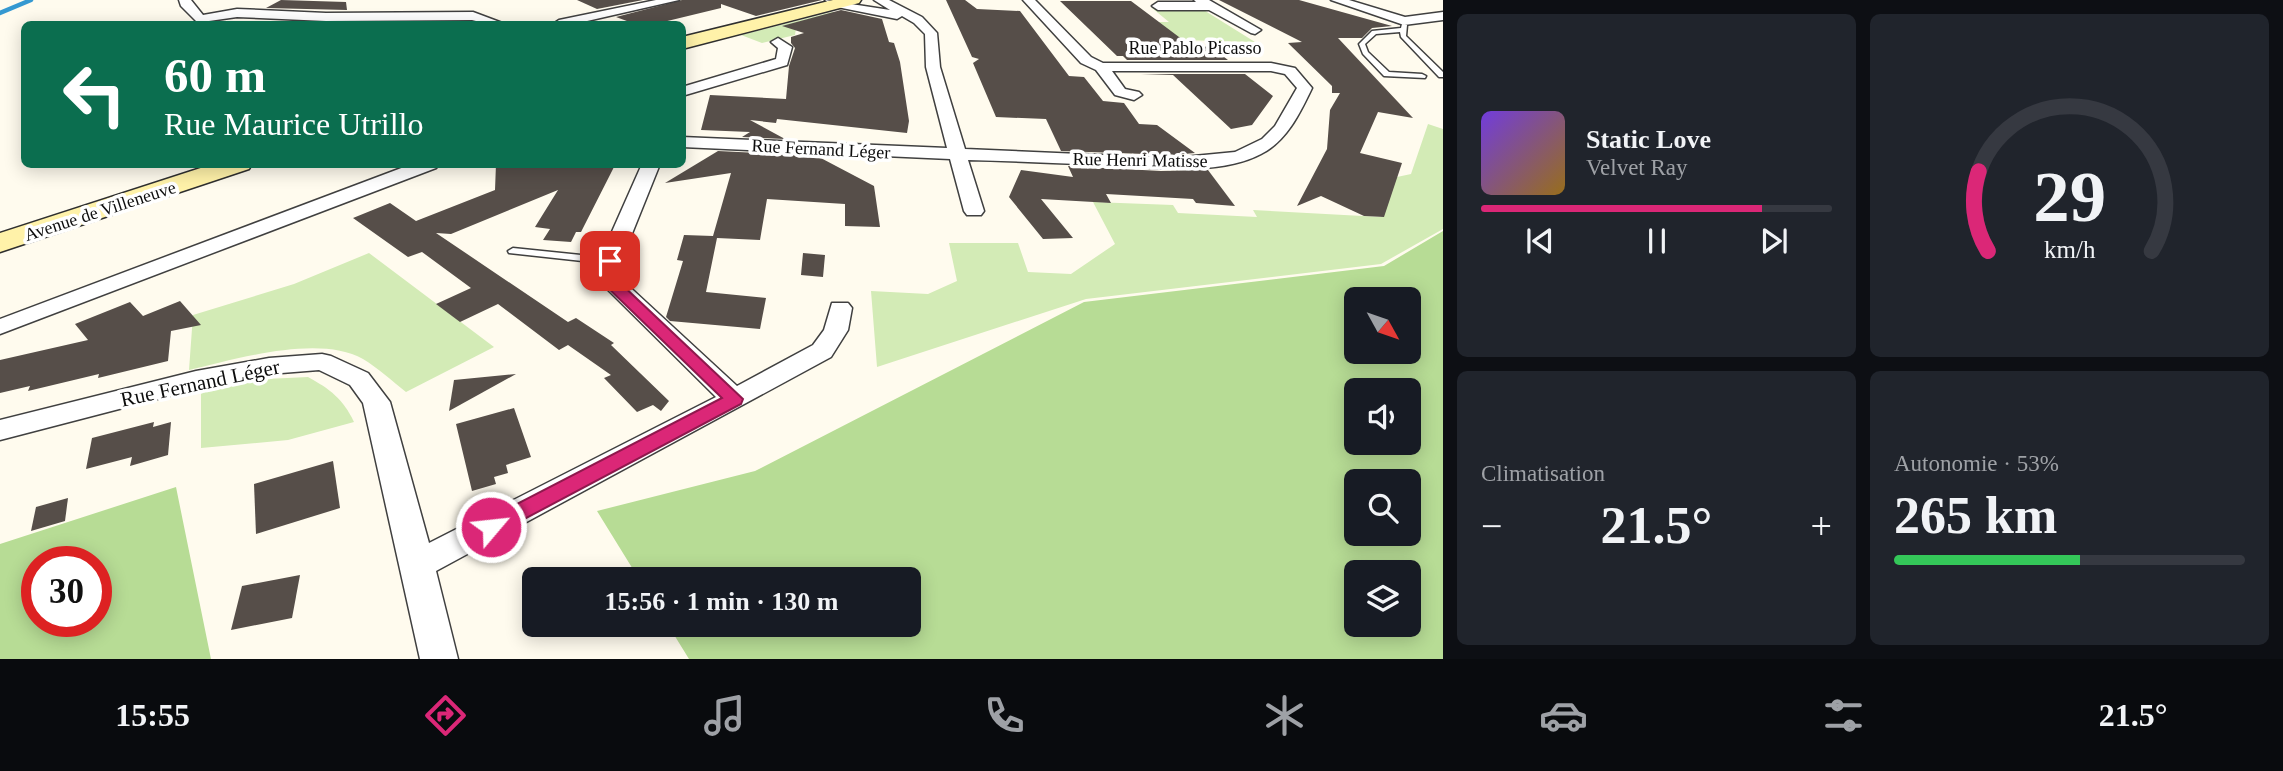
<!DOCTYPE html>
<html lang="fr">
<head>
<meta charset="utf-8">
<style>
	body { margin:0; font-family:"Times New Roman",serif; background:#20242c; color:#f1f3f6; height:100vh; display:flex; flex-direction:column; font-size:26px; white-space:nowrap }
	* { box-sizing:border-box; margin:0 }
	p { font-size:23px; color:#9ea1a6 }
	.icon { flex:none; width:38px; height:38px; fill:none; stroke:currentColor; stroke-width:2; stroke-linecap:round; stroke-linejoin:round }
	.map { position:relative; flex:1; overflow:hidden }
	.details { display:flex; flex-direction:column; gap:14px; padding:14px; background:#0d0f14; width:840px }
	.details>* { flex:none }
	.top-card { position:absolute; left:21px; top:21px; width:665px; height:147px; border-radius:10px; box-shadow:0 4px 18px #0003; background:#0b6e4f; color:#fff; overflow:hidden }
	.needle { width:46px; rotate:130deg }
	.fabs { position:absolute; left:1344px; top:287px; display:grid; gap:14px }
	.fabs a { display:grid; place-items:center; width:77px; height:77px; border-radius:10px; background:#171b24; box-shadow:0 4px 18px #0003; font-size:35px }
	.speed { position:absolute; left:21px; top:546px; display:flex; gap:14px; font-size:35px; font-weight:700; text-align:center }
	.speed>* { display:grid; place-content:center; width:91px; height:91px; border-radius:50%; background:#171b24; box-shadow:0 4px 18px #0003; line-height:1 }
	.speed .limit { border:10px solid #d22; background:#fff; color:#111 }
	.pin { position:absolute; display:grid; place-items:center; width:60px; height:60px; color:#fff; margin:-30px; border-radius:14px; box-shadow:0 4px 10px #0006 }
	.me { position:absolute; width:77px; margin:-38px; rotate:62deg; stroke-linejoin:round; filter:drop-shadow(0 0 5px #0008) }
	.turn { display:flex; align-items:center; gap:24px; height:147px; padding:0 28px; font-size:32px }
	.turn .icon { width:91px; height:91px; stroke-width:2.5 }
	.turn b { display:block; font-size:49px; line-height:60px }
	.big { font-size:52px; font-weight:600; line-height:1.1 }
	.details .tile { flex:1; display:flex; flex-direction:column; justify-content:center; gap:10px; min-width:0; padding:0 24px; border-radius:10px; background:#20242c }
	.details .dial { align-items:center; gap:0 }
	.dial svg { height:182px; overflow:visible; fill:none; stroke:#363941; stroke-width:7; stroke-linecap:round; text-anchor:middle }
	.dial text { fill:#f1f3f6; stroke:none }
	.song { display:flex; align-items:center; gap:21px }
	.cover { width:84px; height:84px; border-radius:10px; background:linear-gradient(135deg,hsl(260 70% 55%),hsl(40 70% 35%)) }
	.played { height:7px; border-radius:4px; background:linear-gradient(90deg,#db2777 80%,#363941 80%) }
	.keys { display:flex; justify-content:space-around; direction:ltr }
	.heat { display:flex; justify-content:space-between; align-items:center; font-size:38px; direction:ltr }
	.charge { height:10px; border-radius:5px; background:linear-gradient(90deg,#34c759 53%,#363941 0) }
	.details .tiles { flex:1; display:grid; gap:14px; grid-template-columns:repeat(2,1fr) }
	.trip { position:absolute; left:522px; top:567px; width:399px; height:70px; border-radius:10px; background:#171b24; box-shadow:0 4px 18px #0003; font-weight:600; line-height:70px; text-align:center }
	.tabs { display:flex; height:112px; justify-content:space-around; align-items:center; background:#090b0e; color:#9ea1a6 }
	.tabs .icon { width:49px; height:49px }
	.tabs .current { color:#db2777 }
	.tabs b { font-size:32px; color:#f1f3f6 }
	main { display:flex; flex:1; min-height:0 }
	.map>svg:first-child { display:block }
	.green { fill:#d3ebb6 }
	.forest { fill:#b7dc95; fill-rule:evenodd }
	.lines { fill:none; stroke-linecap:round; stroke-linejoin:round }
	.stream { stroke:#3599d1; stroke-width:4.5 }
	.building { fill:#564e49 }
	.service-casing { stroke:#404040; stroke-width:3 }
	.minor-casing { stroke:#404040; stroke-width:3 }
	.secondary-casing { stroke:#2f2f2f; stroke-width:3 }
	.service { fill:#fff; fill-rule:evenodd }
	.minor { fill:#fff; fill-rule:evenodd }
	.secondary { fill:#fff2a9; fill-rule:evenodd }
	.route { fill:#db2777; stroke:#8e194d; stroke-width:2 }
	.labels { text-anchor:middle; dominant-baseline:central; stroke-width:7; stroke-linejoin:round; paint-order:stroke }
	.far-street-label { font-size:18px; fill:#0d0d0d; stroke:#fff }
	.street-label { font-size:21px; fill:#0d0d0d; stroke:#fff }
</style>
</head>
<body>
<main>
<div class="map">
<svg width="1443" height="659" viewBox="0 0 1443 659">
	<rect width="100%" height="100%" fill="#fffbee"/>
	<!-- green -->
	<g class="green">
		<polygon points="1152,8 1202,9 1255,42 1142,39 1121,22 1169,22"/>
		<polygon points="832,12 858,16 796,28 795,35 762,43 741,35"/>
		<polygon points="1428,124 1443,129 1443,229 1381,264 1086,299 877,367 871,291 928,294 957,281 949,243 1018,243 1028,272 1071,274 1115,244 1093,202 1173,205 1178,213 1257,217 1253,210 1381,217 1397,177 1411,174"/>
		<path d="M369 253 494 347 406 392C392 381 378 368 363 359 319 334 236 359 189 370L193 315 294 284Z"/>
		<path d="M308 377C330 389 343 399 354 422L288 440 201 448V393L266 379Z"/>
	</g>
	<!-- forest -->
	<g class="forest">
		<path d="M1443 231V659H689L668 625H908V579H639L597 511 755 471 1084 302 1384 266ZM1356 299H1409V352H1356ZM1356 390H1409V443H1356ZM1356 481H1409V534H1356ZM1356 572H1409V625H1356Z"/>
		<path d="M176 487 211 659H0V544ZM37 562H96V621H37Z"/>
	</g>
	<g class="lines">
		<!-- stream -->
		<polyline class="stream" points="0,13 31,0"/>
	</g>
	<!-- building -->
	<g class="building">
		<polygon points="281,0 346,2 347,10 266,8"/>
		<polygon points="577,0 643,0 597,9"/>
		<polygon points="682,0 822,0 756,16 721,4 721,8 655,24 635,24 616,17"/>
		<polygon points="946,0 965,0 977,9 1020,11 1069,76 1084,77 1103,101 1124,103 1139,124 1157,125 1195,153 1173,155 1061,151 1046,119 996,117 973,63 979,59 972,57"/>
		<polygon points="1219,0 1299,0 1392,26 1372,28 1362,38 1338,38 1413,118 1378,112 1360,153 1402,163 1384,217 1364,216 1321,196 1297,206 1327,149 1330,110 1340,93 1332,93 1332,86 1288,43 1302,42"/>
		<polygon points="1060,1 1131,1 1191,46 1211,47 1228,60 1127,60 1123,56 1117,56"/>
		<polygon points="841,10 882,19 889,42 894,43 900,62 909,121 907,133 777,119 776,123 750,120 785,139 742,137 750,132 701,130 710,95 786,99 789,66 795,48 791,43 791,37 804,33 782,26"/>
		<polygon points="1141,74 1245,74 1273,96 1252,125 1231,129 1173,75"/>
		<polygon points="718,151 817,156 874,186 880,227 845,226 845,204 767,199 760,240 717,238 706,292 766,298 760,329 670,321 666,317 683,261 677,260 684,235 713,236 731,173 665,183"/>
		<polygon points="496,164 619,164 614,167 581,232 576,232 571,242 543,240 550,229 535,227 558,190 451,234 436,233 568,322 576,318 614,343 611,345 669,401 661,411 653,405 637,412 604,378 611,375 568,345 559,350 498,304 460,322 436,304 471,288 422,252 408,257 353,218 390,203 416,221 495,190"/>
		<polygon points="1068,166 1161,171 1208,170 1235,206 1196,203 1193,199 1106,194 1111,203 1041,199 1073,238 1043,239 1009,197 1021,170 1073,177"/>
		<polygon points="803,253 825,255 823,277 801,275"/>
		<polygon points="180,301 201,325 171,331 168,361 98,378 99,374 28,391 30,386 0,393 0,360 88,340 75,324 130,302 143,316"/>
		<polygon points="516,374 449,411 454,380"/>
		<polygon points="514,408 531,457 506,465 508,473 494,477 496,484 472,491 456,424"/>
		<polygon points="154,422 153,427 171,422 168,455 130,466 132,457 86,469 92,438"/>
		<polygon points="333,461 340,508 256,534 254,484"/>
		<polygon points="68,498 65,521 31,531 36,507"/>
		<polygon points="300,575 292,618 231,630 242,586"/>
	</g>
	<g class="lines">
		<defs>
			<g id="service">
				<polygon points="1402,24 1407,25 1406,36 1443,72 1443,77 1439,77 1401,37 1400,32 1376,34 1365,44 1368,52 1389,72 1422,74 1426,76 1425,78 1384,76 1363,54 1359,44 1372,31 1401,28"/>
				<polygon points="513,248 610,258 615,261 610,264 509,253 508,251"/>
			</g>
			<g id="minor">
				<polygon points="179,0 191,0 203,15 237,9 326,13 473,12 505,24 488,24 472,20 326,21 237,17 209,21 211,24 199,24 181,6"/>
				<polygon points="656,0 679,0 574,24 553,24 559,20"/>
				<path d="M825 0 890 10 874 0H889L922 17 937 33 940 67 965 149 1173 158 1235 152 1262 139 1275 126 1297 88 1285 74 1271 71H1112L1125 89 1139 92 1142 95 1134 100 1115 95 1096 70 1081 63 1023 0H1035L1091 57 1103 63H1271L1295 68 1312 88C1300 113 1287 141 1261 154 1218 177 1149 167 1102 165 1057 163 1013 161 968 160L984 211 981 215H967L964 211 950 159 682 147V137L947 148 926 67 925 34 914 23 902 16 897 19 832 6Z"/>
				<polygon points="1194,0 1209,0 1261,30 1255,34 1251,33 1209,10 1158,10 1152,6 1158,2 1196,2"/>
				<polygon points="1331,0 1349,0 1405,17 1443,12 1443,20 1404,25"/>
				<polygon points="778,38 792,47 787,65 682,96 682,87 776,59 778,48 771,42"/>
				<polygon points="412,164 439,164 436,168 0,334 0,319"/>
				<polygon points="642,164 660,164 621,261 621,279 737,386 813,345 824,330 832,303 848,303 852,308 848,330 831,357 436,571 458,659 420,659 363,403 350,385 319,370 269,374 196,389 0,440 0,420 196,371 269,358 322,354 331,356 368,373 390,402 429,543 716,397 599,281 599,261"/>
			</g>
			<g id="secondary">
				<polygon points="833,0 861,0 859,3 682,49 682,37"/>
				<polygon points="213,164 252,164 249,169 0,252 0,233"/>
			</g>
		</defs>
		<!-- service casing -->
		<use href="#service" class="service-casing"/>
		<!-- minor casing -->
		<use href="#minor" class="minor-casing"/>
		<!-- secondary casing -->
		<use href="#secondary" class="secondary-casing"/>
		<!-- service -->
		<use href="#service" class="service"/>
		<!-- minor -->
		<use href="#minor" class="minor"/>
		<!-- secondary -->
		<use href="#secondary" class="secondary"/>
	</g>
	<!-- route -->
	<polygon class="route" points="610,257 617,261 617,280 743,399 741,404 498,533 491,535 484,533 481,527 484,521 722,398 605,285 603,261"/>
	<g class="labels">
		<!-- far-street labels -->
		<g class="far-street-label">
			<text x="1195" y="48">Rue Pablo Picasso</text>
			<text transform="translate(821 149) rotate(3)">Rue Fernand Léger</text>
			<text transform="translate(1140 160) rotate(1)">Rue Henri Matisse</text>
			<text transform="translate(100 211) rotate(-18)">Avenue de Villeneuve</text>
		</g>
		<!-- street labels -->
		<g class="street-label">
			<text transform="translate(200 383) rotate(-12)">Rue Fernand Léger</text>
		</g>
	</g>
</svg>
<div class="fabs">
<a><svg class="needle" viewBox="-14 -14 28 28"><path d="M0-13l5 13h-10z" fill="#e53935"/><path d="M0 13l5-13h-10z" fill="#9ea1a6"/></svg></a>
<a><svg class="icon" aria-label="sound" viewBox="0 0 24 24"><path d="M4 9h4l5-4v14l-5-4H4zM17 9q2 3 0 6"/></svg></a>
<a><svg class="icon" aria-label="search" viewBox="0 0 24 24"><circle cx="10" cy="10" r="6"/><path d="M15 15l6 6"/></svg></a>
<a><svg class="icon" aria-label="layers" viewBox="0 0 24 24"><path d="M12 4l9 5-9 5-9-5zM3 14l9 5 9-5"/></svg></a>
</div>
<div class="speed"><div class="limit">30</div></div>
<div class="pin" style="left:610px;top:261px;background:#d93025"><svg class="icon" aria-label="arrive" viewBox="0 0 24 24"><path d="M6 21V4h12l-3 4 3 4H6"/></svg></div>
<svg class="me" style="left:491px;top:527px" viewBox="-20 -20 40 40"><circle r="17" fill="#db2777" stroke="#fff" stroke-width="3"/><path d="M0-11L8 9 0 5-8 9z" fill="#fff"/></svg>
<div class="trip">15:56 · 1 min · 130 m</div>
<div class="top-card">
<div class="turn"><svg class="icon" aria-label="left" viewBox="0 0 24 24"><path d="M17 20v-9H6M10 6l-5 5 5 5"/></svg><div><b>60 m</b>Rue Maurice Utrillo</div></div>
</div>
</div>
<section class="details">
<div class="tiles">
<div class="tile">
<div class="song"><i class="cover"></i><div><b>Static Love</b><p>Velvet Ray</p></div></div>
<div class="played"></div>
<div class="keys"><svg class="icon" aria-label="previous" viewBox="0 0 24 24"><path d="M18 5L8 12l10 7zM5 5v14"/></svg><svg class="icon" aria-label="pause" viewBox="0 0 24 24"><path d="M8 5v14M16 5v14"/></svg><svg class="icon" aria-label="next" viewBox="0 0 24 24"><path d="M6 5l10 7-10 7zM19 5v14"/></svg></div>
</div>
<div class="tile dial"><svg viewBox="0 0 100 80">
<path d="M14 69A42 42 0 1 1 86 69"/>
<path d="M14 69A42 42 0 0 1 10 34" stroke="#db2777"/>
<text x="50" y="56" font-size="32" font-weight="700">29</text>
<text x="50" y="72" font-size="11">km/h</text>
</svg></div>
<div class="tile"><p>Climatisation</p>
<div class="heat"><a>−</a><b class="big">21.5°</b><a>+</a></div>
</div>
<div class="tile"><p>Autonomie · 53%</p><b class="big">265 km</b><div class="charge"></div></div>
</div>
</section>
</main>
<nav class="tabs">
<b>15:55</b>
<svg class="icon current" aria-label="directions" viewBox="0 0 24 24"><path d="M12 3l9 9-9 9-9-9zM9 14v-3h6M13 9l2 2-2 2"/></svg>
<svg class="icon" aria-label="music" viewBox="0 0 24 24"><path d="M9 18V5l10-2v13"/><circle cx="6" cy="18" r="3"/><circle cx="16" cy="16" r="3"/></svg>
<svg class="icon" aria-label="phone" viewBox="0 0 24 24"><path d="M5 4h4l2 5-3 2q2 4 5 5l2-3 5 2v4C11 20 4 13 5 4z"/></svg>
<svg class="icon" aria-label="climate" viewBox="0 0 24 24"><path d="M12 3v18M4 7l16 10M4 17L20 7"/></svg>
<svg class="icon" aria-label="car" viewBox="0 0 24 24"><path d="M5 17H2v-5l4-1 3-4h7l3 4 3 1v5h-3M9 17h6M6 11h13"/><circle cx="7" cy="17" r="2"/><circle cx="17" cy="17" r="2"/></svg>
<svg class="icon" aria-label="filters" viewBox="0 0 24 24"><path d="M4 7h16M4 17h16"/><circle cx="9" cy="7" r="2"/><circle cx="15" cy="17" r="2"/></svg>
<b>21.5°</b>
</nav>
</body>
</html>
